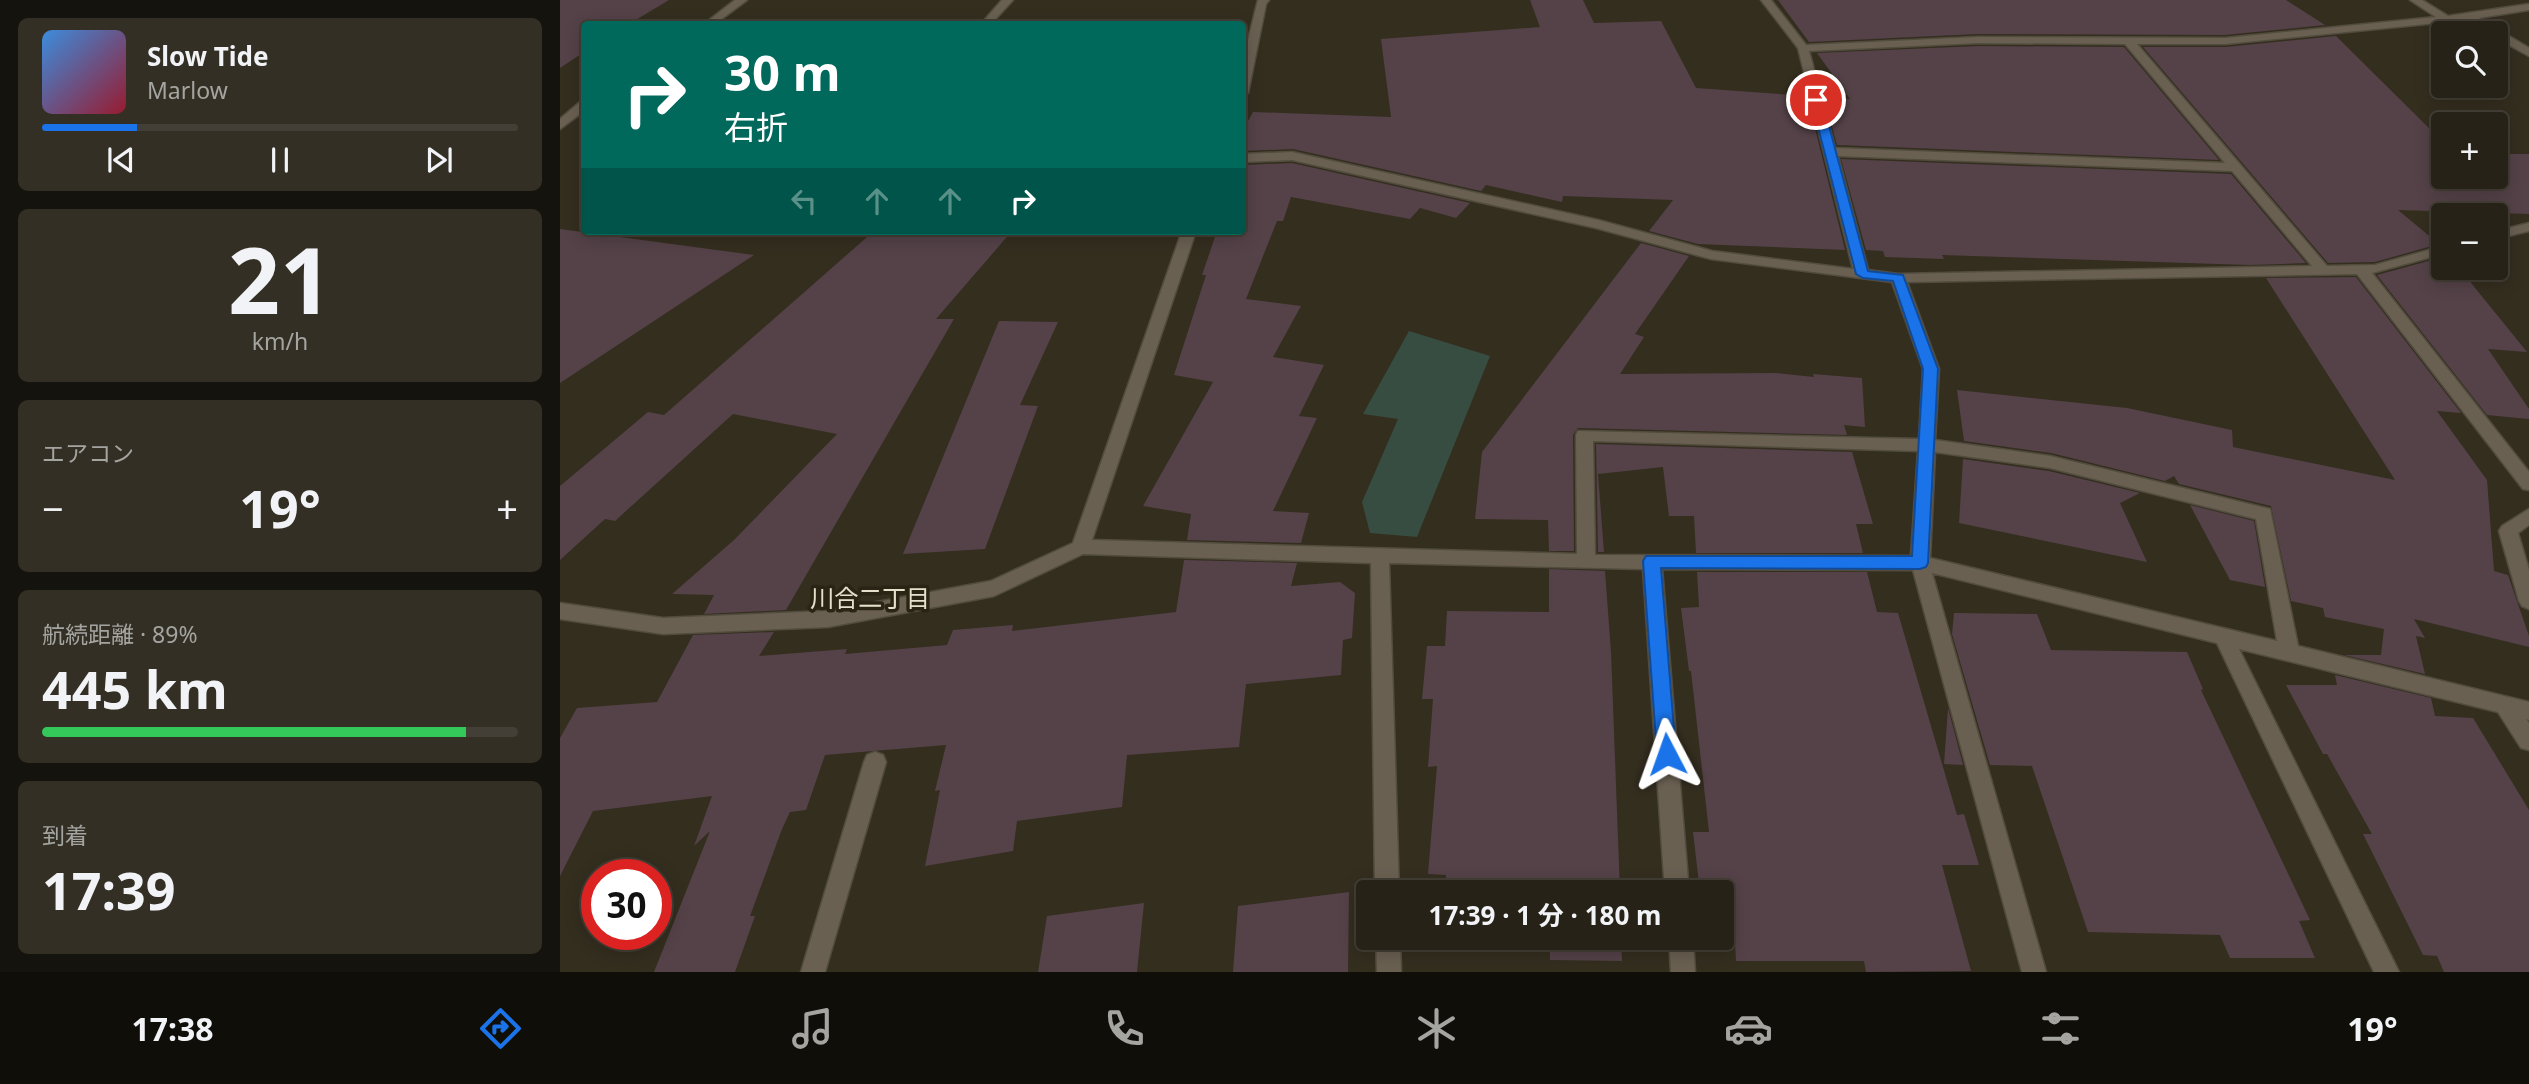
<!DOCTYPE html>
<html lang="ja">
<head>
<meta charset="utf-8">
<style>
	body { margin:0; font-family:"Noto Sans","Noto Sans JP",sans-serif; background:#332f24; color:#f1f3f6; height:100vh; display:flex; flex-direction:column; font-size:26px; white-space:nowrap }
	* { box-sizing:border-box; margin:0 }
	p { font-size:23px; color:#a4a4a1 }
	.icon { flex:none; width:38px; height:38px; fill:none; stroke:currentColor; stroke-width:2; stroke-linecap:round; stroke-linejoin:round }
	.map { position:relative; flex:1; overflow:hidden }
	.panel { display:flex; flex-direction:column; gap:18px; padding:18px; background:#15130d; width:560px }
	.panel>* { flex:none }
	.banner { position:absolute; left:21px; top:21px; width:665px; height:214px; border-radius:7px; box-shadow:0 4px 18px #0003,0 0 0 2px #433f36; background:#00695c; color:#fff; overflow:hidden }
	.tools { position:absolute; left:1871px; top:21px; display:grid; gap:14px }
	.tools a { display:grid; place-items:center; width:77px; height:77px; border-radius:7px; background:#272217; box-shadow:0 4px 18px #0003,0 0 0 2px #433f36; font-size:35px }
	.speed { position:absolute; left:21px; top:859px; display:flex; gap:14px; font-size:35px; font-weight:700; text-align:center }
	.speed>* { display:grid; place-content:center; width:91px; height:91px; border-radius:50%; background:#272217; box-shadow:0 4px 18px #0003,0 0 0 2px #433f36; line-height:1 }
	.speed .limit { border:10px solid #d22; background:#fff; color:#111 }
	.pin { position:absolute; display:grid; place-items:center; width:60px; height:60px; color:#fff; margin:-30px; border:4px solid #fff; border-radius:50%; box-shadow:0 2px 7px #0007 }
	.me { position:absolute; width:77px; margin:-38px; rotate:356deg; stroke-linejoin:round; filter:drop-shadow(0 0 5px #0008) }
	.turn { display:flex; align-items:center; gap:24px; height:147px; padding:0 28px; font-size:32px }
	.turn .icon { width:91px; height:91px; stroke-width:2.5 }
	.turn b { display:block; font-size:49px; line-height:60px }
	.lanes { display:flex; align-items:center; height:66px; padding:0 28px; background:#0003; justify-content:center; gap:35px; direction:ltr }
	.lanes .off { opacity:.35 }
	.big { font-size:52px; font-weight:700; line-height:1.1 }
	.panel .widget { flex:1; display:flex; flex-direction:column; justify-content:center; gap:10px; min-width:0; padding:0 24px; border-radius:10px; background:#332f24 }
	.panel .dial { align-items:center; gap:0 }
	.dial b { font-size:91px; line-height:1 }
	.song { display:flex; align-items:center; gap:21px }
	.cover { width:84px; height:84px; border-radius:10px; background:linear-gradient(135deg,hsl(210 70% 55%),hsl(350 70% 35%)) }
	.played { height:7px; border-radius:4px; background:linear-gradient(90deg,#1a73e8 20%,#433f36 20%) }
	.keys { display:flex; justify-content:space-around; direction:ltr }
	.heat { display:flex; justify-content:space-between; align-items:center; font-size:38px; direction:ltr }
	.charge { height:10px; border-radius:5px; background:linear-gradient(90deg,#34c759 89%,#433f36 0) }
	.trip { position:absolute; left:796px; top:880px; width:378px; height:70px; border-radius:7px; background:#272217; box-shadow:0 4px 18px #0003,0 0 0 2px #433f36; font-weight:700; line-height:70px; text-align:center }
	.tabs { display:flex; height:112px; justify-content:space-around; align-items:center; background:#100e09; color:#a4a4a1 }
	.tabs .icon { width:49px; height:49px }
	.tabs .active { color:#1a73e8 }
	.tabs b { font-size:32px; color:#f1f3f6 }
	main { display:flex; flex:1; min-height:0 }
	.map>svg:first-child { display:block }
	.green { fill:#374d41 }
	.building { fill:#544248 }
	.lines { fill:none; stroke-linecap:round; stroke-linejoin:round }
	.minor-casing { stroke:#514c3e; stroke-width:3 }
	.minor { fill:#6a6052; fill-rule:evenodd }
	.route { fill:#1a73e8; stroke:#114b97; stroke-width:2 }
	.labels { text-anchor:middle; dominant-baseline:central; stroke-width:7; stroke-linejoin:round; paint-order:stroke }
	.neighbourhood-label { font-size:24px; fill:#e6dfcc; stroke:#2a2415 }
</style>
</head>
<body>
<main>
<section class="panel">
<div class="widget">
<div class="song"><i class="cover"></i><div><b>Slow Tide</b><p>Marlow</p></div></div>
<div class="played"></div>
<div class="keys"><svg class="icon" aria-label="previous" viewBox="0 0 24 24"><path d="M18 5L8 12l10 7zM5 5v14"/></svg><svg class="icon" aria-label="pause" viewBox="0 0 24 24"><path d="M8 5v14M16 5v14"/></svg><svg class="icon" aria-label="next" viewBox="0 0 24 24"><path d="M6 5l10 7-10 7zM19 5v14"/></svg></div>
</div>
<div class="widget dial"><b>21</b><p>km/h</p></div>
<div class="widget"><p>エアコン</p>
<div class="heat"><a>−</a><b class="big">19°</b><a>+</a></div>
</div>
<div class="widget"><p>航続距離 · 89%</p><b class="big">445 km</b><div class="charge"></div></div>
<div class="widget"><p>到着</p><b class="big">17:39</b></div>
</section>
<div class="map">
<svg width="1969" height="972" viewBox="0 0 1969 972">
	<rect width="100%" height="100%" fill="#342e1f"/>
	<!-- green -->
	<polygon class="green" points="849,331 930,356 857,537 810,533 802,502 838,419 803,414"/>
	<!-- building -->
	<g class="building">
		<polygon points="0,0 109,0 69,24 24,24 24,52 0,68"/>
		<polygon points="970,0 1023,0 1034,23 1101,21 1136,88 1247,96 1285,250 1138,244 1089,231 1113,200 1003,196 1002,202 926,185 921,191 733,149 682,151 682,132 693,112 831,117 821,39 980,27"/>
		<polygon points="1218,0 1726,0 1765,25 1665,35 1418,34 1249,42"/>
		<polygon points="1776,36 1883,142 1883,177 1936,177 1936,154 1969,154 1969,214 1838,210 1879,244 1815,262 1768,263 1583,47 1665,47"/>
		<polygon points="1418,46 1564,47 1659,160 1277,145 1264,97 1290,99 1257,53"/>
		<polygon points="1281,159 1671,174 1746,263 1690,265 1382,255 1384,259 1325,257 1323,251 1306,250"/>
		<polygon points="732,163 910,203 896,218 860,208 850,219 731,197 723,221 717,221 686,299 741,306 713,357 764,365 739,416 757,418 713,511 749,513 741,543 627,540 631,514 583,506 653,382 614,375 646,275 642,275 657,231 682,231 682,165"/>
		<polygon points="0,229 194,255 0,383"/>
		<polygon points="314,231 452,231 376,319 394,319 226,610 144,614 154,595 112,594 174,540 277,434 173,414 55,521 45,519 0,560 0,486 88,412 104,415"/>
		<polygon points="1081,243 1129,256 1075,334 1084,337 1060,374 1215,373 1254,377 1253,374 1302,378 1305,427 1284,425 1287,435 1018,428 1013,435 1014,551 989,551 988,520 915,519 922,452"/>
		<polygon points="1883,257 1883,268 1899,268 1967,352 1928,349 1969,409 1969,419 1927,415 1817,275"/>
		<polygon points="1796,277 1901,413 1877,411 1927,480 1934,571 1948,575 1969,636 1969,647 1854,619 1865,638 1856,636 1865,674 1784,655 1821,655 1824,629 1765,617 1763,608 1731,601 1711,506 1619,484 1614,476 1605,481 1491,453 1404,441 1397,390 1567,408 1672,430 1673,447 1835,480 1706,278"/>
		<polygon points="439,321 498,322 460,405 478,406 425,549 343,554"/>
		<polygon points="1036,444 1292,452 1313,524 1296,524 1303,553 1136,553 1134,516 1109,516 1103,467 1038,474 1044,552 1038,552"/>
		<polygon points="1403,459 1489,471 1580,493 1560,503 1587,562 1399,523"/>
		<polygon points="1630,505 1694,521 1705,587 1670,580"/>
		<polygon points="624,560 737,563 731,586 780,582 795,593 792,638 783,640 781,675 686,684 679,747 567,755 562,807 457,821 453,851 365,866 380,790 375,791 386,745 265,755 246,810 230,812 222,829 190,916 195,916 175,972 94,972 150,831 134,846 152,796 33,811 0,876 0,738 17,708 97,702 133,635 214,632 199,656 287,649 285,654 387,645 393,630 453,625 452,631 616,612"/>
		<polygon points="989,569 1045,571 1051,652 1060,892 885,892 886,875 868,874 877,766 868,767 873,699 862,699 867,646 885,646 887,611 989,612"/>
		<polygon points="1137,572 1307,572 1317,612 1338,613 1397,815 1404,814 1419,865 1382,865 1411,971 1306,972 1304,961 1176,961 1175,942 1146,941 1145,938 1162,938 1162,892 1140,892 1133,832 1149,832 1131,671 1129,671 1121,608 1139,607"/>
		<polygon points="1394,613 1477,614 1491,650 1627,652 1643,689 1641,690 1750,920 1739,921 1755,958 1670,958 1660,935 1528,932 1472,766 1430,765 1392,634"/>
		<polygon points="1775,675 1871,698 1875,716 1913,718 1969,810 1969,972 1884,972 1877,956 1863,955 1803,834 1812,834 1767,754 1763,754 1726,685 1777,685"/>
		<polygon points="1388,708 1403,765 1384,764"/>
		<polygon points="789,892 788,972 673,972 678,906"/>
		<polygon points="584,903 577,972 478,972 487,916"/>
		<polygon points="990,938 1061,938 1062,961 990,960"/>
	</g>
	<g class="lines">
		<defs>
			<g id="minor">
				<polygon points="175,0 187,0 155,24 144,24"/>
				<polygon points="442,0 453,0 431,24 421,24"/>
				<polygon points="698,0 709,0 706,4 688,93 682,96 682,64"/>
				<path d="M1201 0H1211L1246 45 1418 37 1665 38 1876 17 1850 0H1862L1888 16 1969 4V10L1919 18 1969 48V56L1936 38V33H1928L1907 20 1665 44H1577L1767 266 1815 265 1883 246V254L1812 273 1969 472V490L1963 489 1797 274 1347 282 1379 369 1375 440 1490 456 1710 509 1738 646 1969 702V720L1966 719 1969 723V750L1961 748 1938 712 1679 649 1839 972H1814L1657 643 1372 573 1486 972H1462L1353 570 1102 569 1129 892H1105L1083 569 829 563 839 892H815L811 563 523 554 434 596 268 627 103 634 0 619V603L103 618 268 611 431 581 513 543 622 231H636L532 540 1017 554 1016 435 1018 431 1359 439 1363 369 1332 282 1151 259 1036 228 732 160 682 162V154L732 152 1038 220 1152 251 1293 269 1238 48ZM1418 43 1565 44 1665 163 1275 148 1249 51ZM1278 156 1672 171 1752 266 1338 274 1308 270ZM1033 441 1358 451 1351 556 1035 555ZM1375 452 1490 468 1696 519 1717 641 1370 558Z"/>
				<polygon points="20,102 24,102 24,111 0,129 0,119"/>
				<polygon points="1969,223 1969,231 1936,239 1936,231"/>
				<polygon points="1969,509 1969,525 1958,533 1969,570 1969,609 1962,606 1959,601 1939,531 1942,526"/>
				<polygon points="315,752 323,755 326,762 265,972 241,972 304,762 307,755"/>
				<polygon points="816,938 840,938 841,972 817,972"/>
				<polygon points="1109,938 1133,938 1135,972 1111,972"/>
			</g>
		</defs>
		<!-- minor casing -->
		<use href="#minor" class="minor-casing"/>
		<!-- minor -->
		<use href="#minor" class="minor"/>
	</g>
	<!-- route -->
	<polygon class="route" points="1256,96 1262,100 1308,271 1343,275 1378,369 1368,563 1366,567 1360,569 1101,568 1116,754 1113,761 1107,763 1100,761 1097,754 1083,561 1086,556 1352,556 1363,369 1333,281 1303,278 1296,274 1251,100"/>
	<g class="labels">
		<!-- neighbourhood labels -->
		<g class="neighbourhood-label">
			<text x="310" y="597">川合二丁目</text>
		</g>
	</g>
</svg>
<div class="tools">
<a><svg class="icon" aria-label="search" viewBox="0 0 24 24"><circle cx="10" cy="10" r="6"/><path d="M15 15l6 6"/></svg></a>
<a>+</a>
<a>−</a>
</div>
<div class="speed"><div class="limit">30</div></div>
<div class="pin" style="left:1256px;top:100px;background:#d93025"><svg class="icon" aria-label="arrive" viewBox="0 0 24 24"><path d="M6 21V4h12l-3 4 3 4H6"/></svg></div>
<svg class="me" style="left:1107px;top:754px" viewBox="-20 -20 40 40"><path d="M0-17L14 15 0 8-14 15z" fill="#1a73e8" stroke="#fff" stroke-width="4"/></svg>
<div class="trip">17:39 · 1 分 · 180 m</div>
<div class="banner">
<div class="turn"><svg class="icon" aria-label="right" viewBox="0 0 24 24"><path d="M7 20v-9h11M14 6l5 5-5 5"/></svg><div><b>30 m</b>右折</div></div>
<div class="lanes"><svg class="icon off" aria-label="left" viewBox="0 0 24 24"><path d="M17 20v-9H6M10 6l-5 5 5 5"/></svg><svg class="icon off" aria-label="ahead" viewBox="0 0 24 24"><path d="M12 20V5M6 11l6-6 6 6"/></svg><svg class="icon off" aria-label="ahead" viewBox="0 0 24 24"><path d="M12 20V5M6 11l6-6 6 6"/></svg><svg class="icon" aria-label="right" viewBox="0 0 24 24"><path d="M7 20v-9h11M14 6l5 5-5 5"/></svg></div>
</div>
</div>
</main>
<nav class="tabs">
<b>17:38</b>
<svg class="icon active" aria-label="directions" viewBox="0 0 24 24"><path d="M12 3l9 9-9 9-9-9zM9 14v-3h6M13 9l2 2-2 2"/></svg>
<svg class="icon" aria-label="music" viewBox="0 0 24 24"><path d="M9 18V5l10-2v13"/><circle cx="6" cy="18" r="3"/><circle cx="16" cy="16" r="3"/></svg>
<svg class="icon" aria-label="phone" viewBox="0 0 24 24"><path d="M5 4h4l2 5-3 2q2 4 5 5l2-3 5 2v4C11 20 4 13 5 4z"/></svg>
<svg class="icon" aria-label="climate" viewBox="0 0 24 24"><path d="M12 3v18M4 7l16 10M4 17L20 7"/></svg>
<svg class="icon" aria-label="car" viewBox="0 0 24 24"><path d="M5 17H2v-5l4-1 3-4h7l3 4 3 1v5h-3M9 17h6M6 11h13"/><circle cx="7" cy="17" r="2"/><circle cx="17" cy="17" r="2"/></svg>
<svg class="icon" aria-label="filters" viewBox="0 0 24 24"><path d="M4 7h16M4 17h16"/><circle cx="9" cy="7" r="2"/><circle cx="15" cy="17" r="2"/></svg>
<b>19°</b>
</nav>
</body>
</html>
